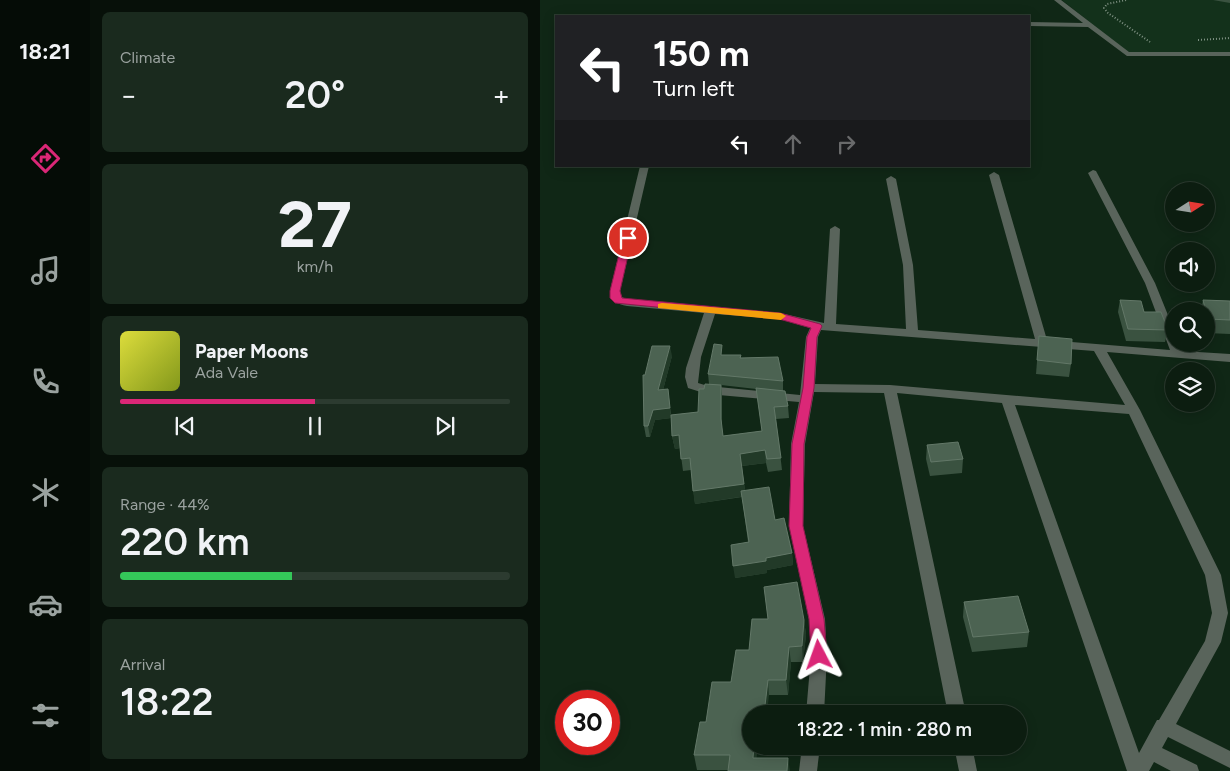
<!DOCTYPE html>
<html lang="en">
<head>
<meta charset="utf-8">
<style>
	body { margin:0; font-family:Figtree,sans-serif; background:#1a2a1e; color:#f1f3f6; height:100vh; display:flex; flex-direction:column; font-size:19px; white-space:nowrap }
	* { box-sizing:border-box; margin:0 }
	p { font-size:16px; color:#9aa29f }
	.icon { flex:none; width:28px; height:28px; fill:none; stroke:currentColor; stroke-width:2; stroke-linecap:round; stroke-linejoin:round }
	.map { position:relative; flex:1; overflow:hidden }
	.sheet { display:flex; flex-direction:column; gap:12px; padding:12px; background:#071009; width:450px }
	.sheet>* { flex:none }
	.banner { position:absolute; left:15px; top:15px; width:475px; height:152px; border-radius:0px; box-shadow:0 2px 12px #0003,0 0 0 1px #2c3b30; background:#202124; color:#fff; overflow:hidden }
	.needle { width:32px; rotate:78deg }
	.buttons { position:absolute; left:625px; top:182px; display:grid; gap:10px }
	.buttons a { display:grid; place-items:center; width:50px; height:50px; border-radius:50%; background:#0c1d10; box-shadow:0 2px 12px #0003,0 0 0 1px #2c3b30; font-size:25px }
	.speed { position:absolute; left:15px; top:690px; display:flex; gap:10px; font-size:25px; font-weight:700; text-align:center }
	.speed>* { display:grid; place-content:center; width:65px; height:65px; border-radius:50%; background:#0c1d10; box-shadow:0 2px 12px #0003,0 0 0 1px #2c3b30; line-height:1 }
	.speed .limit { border:8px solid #d22; background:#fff; color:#111 }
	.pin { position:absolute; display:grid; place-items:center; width:42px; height:42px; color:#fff; margin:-21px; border:2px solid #fff; border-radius:50%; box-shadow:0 1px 5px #0007 }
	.me { position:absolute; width:55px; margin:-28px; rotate:356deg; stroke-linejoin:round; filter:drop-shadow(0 0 4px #0008) }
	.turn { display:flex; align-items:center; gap:18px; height:105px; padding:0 15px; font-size:22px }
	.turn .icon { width:65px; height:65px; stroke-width:2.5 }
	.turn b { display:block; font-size:35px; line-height:42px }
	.lanes { display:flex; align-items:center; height:48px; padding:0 15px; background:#0003; justify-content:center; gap:25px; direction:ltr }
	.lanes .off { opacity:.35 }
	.big { font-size:38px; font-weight:600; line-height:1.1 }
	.sheet .widget { flex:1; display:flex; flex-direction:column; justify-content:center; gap:8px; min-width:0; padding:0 18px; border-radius:8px; background:#1a2a1e }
	.sheet .dial { align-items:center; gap:0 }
	.dial b { font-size:65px; line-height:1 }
	.song { display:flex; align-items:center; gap:15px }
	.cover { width:60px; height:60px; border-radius:8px; background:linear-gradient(135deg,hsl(60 70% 55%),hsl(70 70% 35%)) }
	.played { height:5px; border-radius:2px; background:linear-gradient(90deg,#db2777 50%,#2c3b30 50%) }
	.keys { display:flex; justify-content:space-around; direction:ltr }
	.heat { display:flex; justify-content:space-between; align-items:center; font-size:28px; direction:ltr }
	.charge { height:8px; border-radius:4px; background:linear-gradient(90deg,#34c759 44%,#2c3b30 0) }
	.trip { position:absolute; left:202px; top:705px; width:285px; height:50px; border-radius:25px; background:#0c1d10; box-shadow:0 2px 12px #0003,0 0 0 1px #2c3b30; font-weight:600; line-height:50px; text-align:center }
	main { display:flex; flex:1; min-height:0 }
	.tabs { display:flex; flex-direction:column; width:90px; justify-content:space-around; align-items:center; background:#050c06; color:#9aa29f }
	.tabs .icon { width:35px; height:35px }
	.tabs .current { color:#db2777 }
	.tabs b { font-size:22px; color:#f1f3f6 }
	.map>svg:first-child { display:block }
	.built { fill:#13311b }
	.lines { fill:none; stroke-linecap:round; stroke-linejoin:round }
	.path { stroke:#7f9183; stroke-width:2; stroke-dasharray:1 2; stroke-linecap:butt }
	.minor { fill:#59645b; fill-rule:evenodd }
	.wall { fill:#3a5240; fill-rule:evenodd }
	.shaded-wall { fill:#223a28 }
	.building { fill:#4c6352; stroke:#637868 }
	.route { fill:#db2777; stroke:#8e194d }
	.slow { fill:#f59e0b }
</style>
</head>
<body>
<main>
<nav class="tabs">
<b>18:21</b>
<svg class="icon current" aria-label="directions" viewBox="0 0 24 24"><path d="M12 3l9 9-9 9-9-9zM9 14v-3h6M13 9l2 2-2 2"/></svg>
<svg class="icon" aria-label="music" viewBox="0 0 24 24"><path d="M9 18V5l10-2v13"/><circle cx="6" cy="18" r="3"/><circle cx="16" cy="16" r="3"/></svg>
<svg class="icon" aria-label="phone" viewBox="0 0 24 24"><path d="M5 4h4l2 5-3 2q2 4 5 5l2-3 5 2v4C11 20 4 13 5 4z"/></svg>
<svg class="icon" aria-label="climate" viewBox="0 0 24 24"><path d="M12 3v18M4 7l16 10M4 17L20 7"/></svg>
<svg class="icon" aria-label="car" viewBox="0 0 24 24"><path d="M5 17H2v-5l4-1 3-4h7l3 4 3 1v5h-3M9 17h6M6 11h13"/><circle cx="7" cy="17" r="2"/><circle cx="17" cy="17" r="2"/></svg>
<svg class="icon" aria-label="filters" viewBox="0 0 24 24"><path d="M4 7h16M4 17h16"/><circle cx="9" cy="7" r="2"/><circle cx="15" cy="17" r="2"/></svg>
</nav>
<section class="sheet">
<div class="widget"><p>Climate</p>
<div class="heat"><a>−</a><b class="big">20°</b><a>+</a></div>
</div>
<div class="widget dial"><b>27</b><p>km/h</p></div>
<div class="widget">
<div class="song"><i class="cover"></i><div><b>Paper Moons</b><p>Ada Vale</p></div></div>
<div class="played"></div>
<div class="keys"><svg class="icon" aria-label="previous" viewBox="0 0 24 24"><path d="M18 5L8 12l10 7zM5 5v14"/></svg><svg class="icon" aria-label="pause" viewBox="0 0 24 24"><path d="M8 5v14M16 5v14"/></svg><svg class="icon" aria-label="next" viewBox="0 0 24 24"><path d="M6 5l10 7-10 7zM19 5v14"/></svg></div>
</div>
<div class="widget"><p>Range · 44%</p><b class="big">220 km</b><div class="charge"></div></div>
<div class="widget"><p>Arrival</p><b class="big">18:22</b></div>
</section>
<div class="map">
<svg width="690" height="771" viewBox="0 0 690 771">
	<rect width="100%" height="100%" fill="#102716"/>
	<!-- built -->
	<polygon class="built" points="522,0 690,0 690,52 590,54"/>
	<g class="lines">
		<!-- path -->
		<g class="path">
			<polyline points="586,0 567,4 564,8 568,13 610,42"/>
			<polyline points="658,40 690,38"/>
		</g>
		<!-- minor -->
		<g class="minor">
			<polygon points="514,0 521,0 589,52 690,52 690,56 587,56 548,27 489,26 489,22 543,23"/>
			<path d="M100 166H109L80 291 82 297 86 299 240 313 284 323 290 229 295 226 300 229 296 324 366 329 363 265 346 179 351 176 356 179 373 265 378 330 495 339 449 175 454 172 459 175 507 340 630 350 605 283 548 173 553 170 556 171 615 283 634 330V344H639L642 351 690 354V362L567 352 600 410 681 575 688 613 681 642 636 724 690 751V768L628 737 622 748 657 765 659 771H631L614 762 609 771H587L462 403 357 393 426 714H408L344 393 274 392 265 444 263 526 285 619 287 655 284 714H266L271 655 269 619 249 526 251 444 259 402 167 394 148 388 145 377 146 368 164 313 87 306C77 304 71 302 70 291ZM175 314 240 319 270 328 266 337 260 395 168 386 158 383 161 357ZM281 330 554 351 585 405 350 385 275 384 278 337ZM475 405 589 414 665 575 672 613 665 641 619 720H617L599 753Z"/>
			<polygon points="262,746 280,746 277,771 259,771"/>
			<polygon points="414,746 432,746 437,771 419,771"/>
		</g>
	</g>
	<!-- wall -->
	<g class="wall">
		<polygon points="673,0 690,0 690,3"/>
		<polygon points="580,300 628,330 625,342 586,341 578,312"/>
		<polygon points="663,300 690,301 690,334 666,333 666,311 661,311"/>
		<polygon points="499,336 531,364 529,377 496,374"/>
		<path d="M183 355H201V358L243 381V390L248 406 249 418 236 419 242 470 228 472 226 463 202 466 205 491 235 520 252 553 253 565 227 570V573L195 578 208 542 202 497 155 504 151 470 143 471 140 448 135 449 132 436 131 418 115 420 110 437H106L104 426 105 375 132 356 123 390 128 389 131 415 158 412 164 389 169 384 168 374ZM181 385 216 389 222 431 183 436 182 429V397Z"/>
		<polygon points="387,445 423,459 422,473 390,476 386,459"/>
		<polygon points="224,587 264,620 266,635 263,662 251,662 248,695 229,695 211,714 188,770 157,770 154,755 166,722 191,682 209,650 228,619"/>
		<polygon points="424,602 489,632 487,647 432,652 423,617"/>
	</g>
	<!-- shaded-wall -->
	<g class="shaded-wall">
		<polygon points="130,346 132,356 120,401 118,390"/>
		<polygon points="181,385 182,397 182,432 181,419"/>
		<polygon points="128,389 131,418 115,420 110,437 108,426 113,410"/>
		<polygon points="139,435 141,448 135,449 132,436"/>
		<polygon points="225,450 226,463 201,466 200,454"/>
		<polygon points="204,484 206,496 155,504 153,491"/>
		<polygon points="252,553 253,565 227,570 227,573 195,578 193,566 226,558"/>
		<polygon points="264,620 266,635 263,662 262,646"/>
		<polygon points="249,647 251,662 248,695 246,680"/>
		<polygon points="228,680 229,695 227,714 224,714"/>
		<polygon points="214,746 218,746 215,771 213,758"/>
		<polygon points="248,758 250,771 247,771"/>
	</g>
	<!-- building -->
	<g class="building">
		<polygon points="580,300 601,301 604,312 621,312 628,330 588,329"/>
		<polygon points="663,300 690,301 690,320 668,319"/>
		<polygon points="499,336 532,339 531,364 497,360"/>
		<polygon points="174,344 182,345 181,355 201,355 200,358 238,357 243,381 168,374"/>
		<polygon points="112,346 130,346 118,390 128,389 130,408 113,410 108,426 104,426 103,375 105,375"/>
		<polygon points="165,384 181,385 181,419 183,436 222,431 216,388 245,391 248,406 234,407 241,458 227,459 225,450 200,454 204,484 153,491 150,458 141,459 139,435 132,436 131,415 158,412 159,389 164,389"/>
		<polygon points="418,442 423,459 391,462 387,445"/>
		<polygon points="229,487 235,520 244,518 252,553 226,558 226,561 193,566 191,545 209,542 201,491"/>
		<polygon points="257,582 264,620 262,646 249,647 246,680 228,680 224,714 211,714 211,746 214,746 213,758 248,758 247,771 188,771 190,755 154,755 160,722 166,722 172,682 191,682 196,650 209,650 212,619 228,619 224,587"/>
		<polygon points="478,596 489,632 433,637 424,602"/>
	</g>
	<!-- route -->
	<polygon class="route" points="88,235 92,238 80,291 82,298 240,313 280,324 282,326 277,337 274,388 264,444 263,526 284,619 287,655 284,659 279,661 274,659 271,655 269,619 249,526 252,444 263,388 267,337 271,328 239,319 75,303 70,298 70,291 83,238"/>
	<!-- slow -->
	<polygon class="slow" points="122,303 241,313 246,316 241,320 118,308 118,304"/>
</svg>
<div class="buttons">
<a><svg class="needle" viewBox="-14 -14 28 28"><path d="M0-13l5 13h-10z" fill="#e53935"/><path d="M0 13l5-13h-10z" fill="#9aa29f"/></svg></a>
<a><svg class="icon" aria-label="sound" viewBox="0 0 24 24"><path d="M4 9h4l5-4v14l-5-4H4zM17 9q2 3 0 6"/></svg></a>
<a><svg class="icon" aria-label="search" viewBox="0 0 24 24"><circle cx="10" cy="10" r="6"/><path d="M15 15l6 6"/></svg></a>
<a><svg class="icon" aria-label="layers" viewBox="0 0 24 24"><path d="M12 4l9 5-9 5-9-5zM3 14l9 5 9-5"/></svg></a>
</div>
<div class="speed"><div class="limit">30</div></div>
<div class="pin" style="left:88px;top:238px;background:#d93025"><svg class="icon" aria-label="arrive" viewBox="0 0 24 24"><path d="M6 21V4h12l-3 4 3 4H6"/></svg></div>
<svg class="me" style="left:279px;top:655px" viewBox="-20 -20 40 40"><path d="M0-17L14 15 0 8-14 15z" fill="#db2777" stroke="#fff" stroke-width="4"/></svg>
<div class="trip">18:22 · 1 min · 280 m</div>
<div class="banner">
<div class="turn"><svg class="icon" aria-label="left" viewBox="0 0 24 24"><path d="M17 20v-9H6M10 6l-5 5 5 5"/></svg><div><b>150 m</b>Turn left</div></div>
<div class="lanes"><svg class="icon" aria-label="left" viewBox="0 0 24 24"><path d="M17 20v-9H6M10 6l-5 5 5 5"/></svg><svg class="icon off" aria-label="ahead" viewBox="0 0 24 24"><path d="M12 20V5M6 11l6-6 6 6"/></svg><svg class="icon off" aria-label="right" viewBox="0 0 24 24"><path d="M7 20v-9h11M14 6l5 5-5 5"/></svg></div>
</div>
</div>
</main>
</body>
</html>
